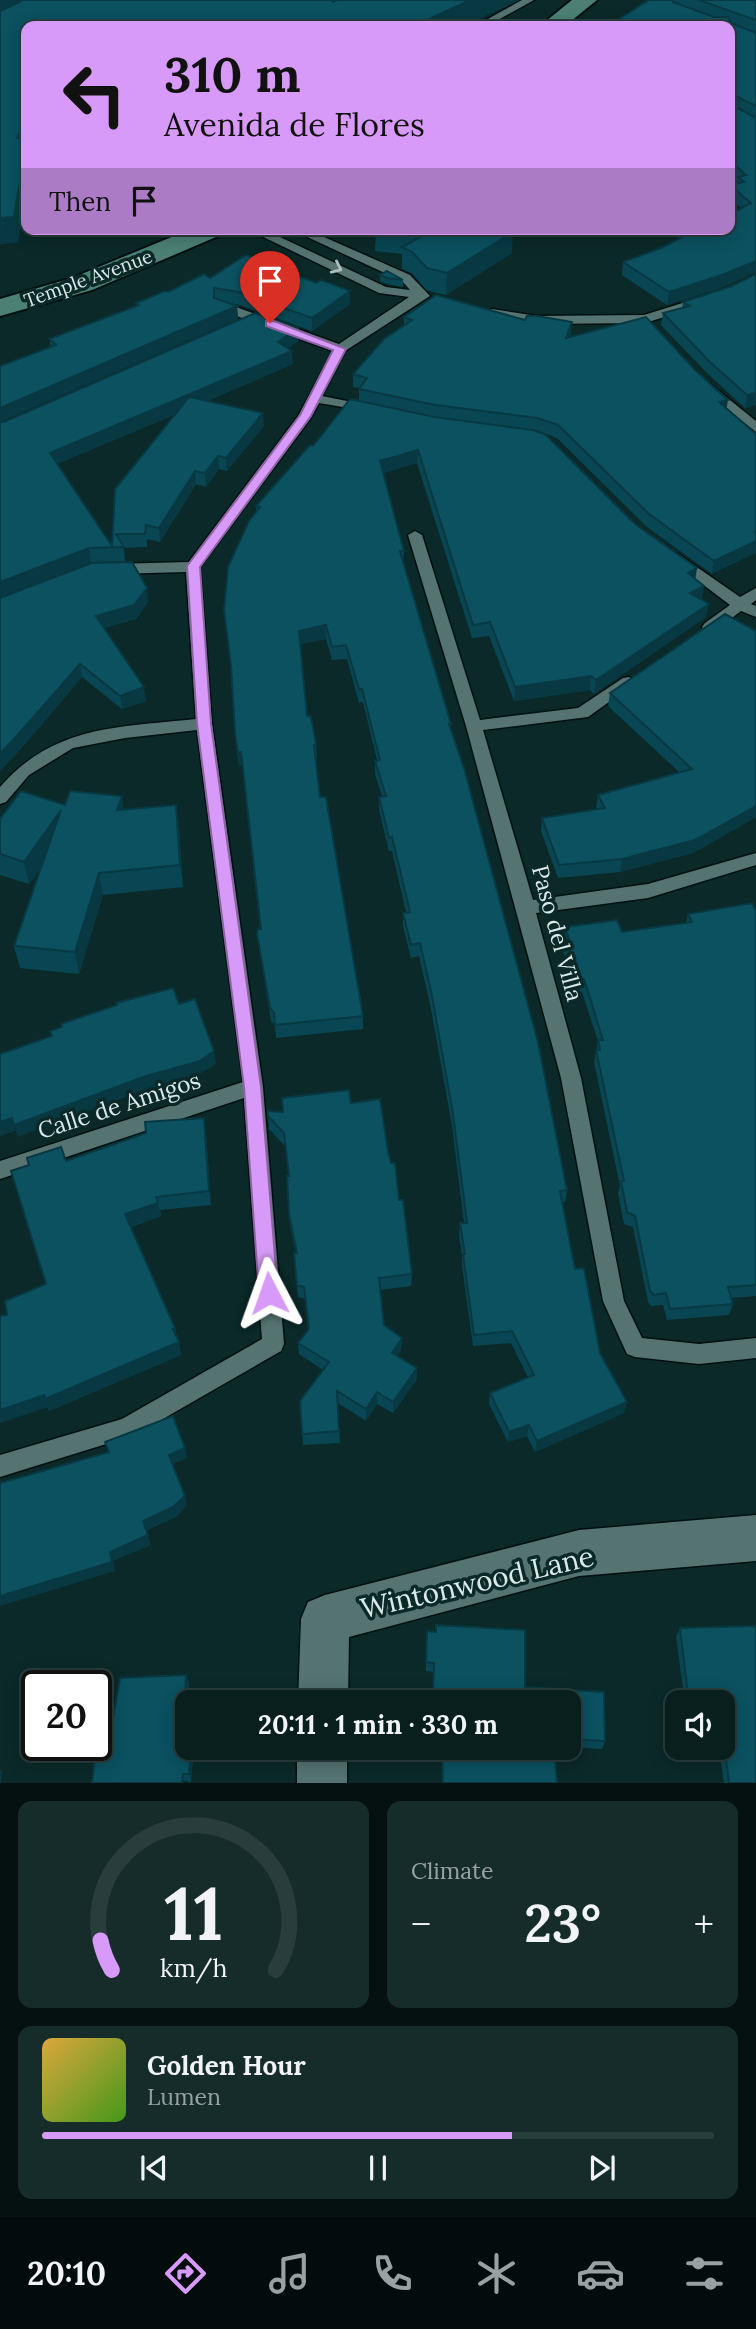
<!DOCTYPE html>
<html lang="en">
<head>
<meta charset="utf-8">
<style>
	body { margin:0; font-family:Lora,serif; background:#162c2b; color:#f1f3f6; height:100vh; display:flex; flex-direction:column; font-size:26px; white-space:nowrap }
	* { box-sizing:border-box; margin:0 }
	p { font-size:23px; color:#98a2a4 }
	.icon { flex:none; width:38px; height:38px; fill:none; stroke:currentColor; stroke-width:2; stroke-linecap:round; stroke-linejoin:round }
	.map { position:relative; height:1783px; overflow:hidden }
	.details { display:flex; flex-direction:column; gap:18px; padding:18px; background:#041110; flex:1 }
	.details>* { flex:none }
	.top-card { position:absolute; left:21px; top:21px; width:714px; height:214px; border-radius:14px; box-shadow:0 4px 18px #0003,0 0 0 2px #293d3c; background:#d89af8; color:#111; overflow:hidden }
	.controls { position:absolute; left:665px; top:1690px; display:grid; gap:14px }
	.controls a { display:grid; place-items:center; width:70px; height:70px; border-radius:14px; background:#081f1e; box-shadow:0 4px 18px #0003,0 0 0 2px #293d3c; font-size:35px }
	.speed { position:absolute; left:21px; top:1670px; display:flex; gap:14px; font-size:35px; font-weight:700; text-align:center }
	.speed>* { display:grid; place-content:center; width:91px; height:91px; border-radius:50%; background:#081f1e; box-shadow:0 4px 18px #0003,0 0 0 2px #293d3c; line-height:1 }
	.speed .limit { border:4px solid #111; border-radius:10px; background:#fff; color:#111 }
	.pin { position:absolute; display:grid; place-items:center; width:60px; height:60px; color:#fff; margin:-72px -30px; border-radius:50% 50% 50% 0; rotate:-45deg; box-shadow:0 0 7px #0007 }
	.pin .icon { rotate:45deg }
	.me { position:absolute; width:77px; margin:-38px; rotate:356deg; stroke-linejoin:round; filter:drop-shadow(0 0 5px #0008) }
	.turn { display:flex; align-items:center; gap:24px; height:147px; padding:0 28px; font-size:32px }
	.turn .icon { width:91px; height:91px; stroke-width:2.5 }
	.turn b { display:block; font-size:49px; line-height:60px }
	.then { display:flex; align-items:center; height:66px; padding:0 28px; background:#0003; gap:14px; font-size:26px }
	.big { font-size:52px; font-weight:700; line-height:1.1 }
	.details .widget { flex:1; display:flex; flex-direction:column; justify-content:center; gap:10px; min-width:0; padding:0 24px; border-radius:14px; background:#162c2b }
	.details .dial { align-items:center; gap:0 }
	.dial svg { height:182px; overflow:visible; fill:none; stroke:#293d3c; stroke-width:7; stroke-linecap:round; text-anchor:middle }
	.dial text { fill:#f1f3f6; stroke:none }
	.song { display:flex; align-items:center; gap:21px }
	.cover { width:84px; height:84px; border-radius:10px; background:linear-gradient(135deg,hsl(40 70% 55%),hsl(100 70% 35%)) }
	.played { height:7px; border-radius:4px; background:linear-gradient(90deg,#d89af8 70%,#293d3c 70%) }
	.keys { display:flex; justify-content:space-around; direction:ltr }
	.heat { display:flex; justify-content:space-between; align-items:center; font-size:38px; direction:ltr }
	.details .tiles { flex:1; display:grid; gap:18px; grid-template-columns:1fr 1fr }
	.widget:last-child { grid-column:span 2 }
	.trip { position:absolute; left:175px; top:1690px; width:406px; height:70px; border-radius:14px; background:#081f1e; box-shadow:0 4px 18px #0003,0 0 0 2px #293d3c; font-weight:700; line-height:70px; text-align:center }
	.tab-bar { display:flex; height:112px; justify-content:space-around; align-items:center; background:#030c0c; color:#98a2a4 }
	.tab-bar .icon { width:49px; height:49px }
	.tab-bar .active { color:#d89af8 }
	.tab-bar b { font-size:32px; color:#f1f3f6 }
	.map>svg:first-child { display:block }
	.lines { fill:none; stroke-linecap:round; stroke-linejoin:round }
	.service-casing { stroke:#001010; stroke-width:3 }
	.minor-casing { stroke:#001010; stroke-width:3 }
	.secondary-casing { stroke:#001010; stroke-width:4 }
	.service { fill:#547371; fill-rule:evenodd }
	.minor { fill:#547371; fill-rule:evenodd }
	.secondary { fill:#4c8075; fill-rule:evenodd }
	.wall { fill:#094653; fill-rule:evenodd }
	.shaded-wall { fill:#083943 }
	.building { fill:#0b5160; stroke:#083943; stroke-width:2 }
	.oneway { stroke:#aac0bf }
	.route { fill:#d89af8; stroke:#8c64a1; stroke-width:2 }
	.labels { text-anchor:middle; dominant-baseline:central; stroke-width:7; stroke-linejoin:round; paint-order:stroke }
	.far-street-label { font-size:19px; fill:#d9eae9; stroke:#0a2928 }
	.street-label { font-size:23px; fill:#d9eae9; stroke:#0a2928 }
	.near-street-label { font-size:28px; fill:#d9eae9; stroke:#0a2928 }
</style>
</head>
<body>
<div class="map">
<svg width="756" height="1783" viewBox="0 0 756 1783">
	<rect width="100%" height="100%" fill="#0a2928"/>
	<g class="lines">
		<defs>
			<g id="service">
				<polygon points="522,0 534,0 487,26 475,26"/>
				<path d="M247 229H263L386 287 410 290 402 281 290 229H306L410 275 430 296 345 351 322 396 372 406V412L319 403 310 419 200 567 212 724 263 1087 284 1344 281 1351 135 1435 0 1477V1455L122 1419 262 1339 244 1098 0 1179V1161L243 1082 197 730 125 738 73 748 29 775 6 802 0 804V787C53 725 121 727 196 719L186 572 113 574 106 569 113 564 189 562 299 415 333 351 217 309V303H225L339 344 409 297 379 293Z"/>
				<polygon points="705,296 711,300 709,303 645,323 537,324 492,317 486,313 492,309 537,316 644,315"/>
				<polygon points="710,384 756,421 756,432 705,391 703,388"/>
				<polygon points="415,531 422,535 480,720 578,708 623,678 629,677 637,682 588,717 483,730 533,900 648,884 756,853 756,865 648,898 536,913 581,1078 624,1301 642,1338 699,1344 756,1338 756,1358 699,1364 635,1357 627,1354 603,1301 561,1078 466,726 408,535"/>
				<polygon points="678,554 740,597 756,588 756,600 751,604 756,606 756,617 741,611 715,631 705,631 702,627 705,623 730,605 673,562 671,559"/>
			</g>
			<g id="minor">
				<polygon points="756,1515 756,1561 579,1576 349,1637 348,1703 298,1703 301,1619 308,1602 325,1595 579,1530"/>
				<rect x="297" y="1748" width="50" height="35"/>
			</g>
			<g id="secondary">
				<polygon points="572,0 597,0 565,26 540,26"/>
				<polygon points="191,229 227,229 223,234 92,290 0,316 0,299 72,278"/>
			</g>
		</defs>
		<!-- service casing -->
		<use href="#service" class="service-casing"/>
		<!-- minor casing -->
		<use href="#minor" class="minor-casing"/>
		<!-- secondary casing -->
		<use href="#secondary" class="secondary-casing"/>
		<!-- service -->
		<use href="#service" class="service"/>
		<!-- minor -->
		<use href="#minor" class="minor"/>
		<!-- secondary -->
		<use href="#secondary" class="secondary"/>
	</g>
	<!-- wall -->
	<g class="wall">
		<polygon points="0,0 519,0 464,26 26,26 26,212 23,212 18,242 0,244"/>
		<polygon points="649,0 756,0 756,32 731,23 756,33 756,272 720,288 667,305 622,275 623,262 661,248 741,208 730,199 730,185 737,183 738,181 730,174 730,26"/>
		<polygon points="376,229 507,229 512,253 446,295 426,290 412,273 402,269 402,254 375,251"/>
		<polygon points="380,275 403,280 403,287 387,284 380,281"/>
		<polygon points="210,278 316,283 350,291 350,304 312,331 240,305 229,303 237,306 238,319 51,347 49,339 137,306 136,303"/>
		<polygon points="732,286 756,405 745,408 707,373 661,325 663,313 682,308 683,302"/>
		<polygon points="404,317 571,335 570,337 727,409 756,434 712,574 647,527 557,438 536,430 437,418 635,524 696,579 706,617 594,694 590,690 514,701 489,636 472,638 417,463 384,473 404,551 403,564 451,724 451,730 567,1190 565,1202 562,1202 575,1269 600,1353 624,1413 535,1452 527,1436 508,1442 489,1404 490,1393 528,1377 511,1343 473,1346 462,1266 462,1256 459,1235 460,1223 464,1223 452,1126 431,1009 419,956 411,958 403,926 403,913 406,912 392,851 389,851 379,810 379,797 382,796 375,774 375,761 377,760 363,702 359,703 347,659 332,660 326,639 301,644 307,716 316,744 317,758 315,758 320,797 363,1016 363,1029 276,1038 275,1025 271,1021 259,947 257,934 260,929 242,766 239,766 236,746 232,674 224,610 256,512 256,506 359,401 359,388 353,387 353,374 404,325"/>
		<path d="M298 341 288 348 293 364 207 401 264 426 227 471 219 469 206 487 196 484 160 542 147 539V547L124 548 125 561 91 562 0 597V422ZM176 414 112 546 57 464Z"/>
		<polygon points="0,598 148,602 136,619 104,628 146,701 122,709 82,677 26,743 0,771"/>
		<polygon points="756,631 756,817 693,853 620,872 558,878 541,831 542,818 596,809 598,795 679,772 608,706 610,693"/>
		<polygon points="65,805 124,809 176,805 179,827 183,887 103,895 79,974 20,968 14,946 42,866 29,884 0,875 0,819"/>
		<polygon points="756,911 756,1296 731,1298 733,1304 729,1315 667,1320 663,1305 651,1306 648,1302 633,1227 624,1224 618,1193 620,1186 594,1062 598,1041 582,992 580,992 563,952 565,927 622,932 686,923 688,914"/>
		<polygon points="282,1098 351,1103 388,1151 399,1200 412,1274 411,1286 380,1290 384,1325 402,1338 401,1350 397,1356 417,1368 417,1379 393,1413 377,1404 366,1421 338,1403 340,1443 303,1445 300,1401 323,1370 299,1354 298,1343 308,1330 305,1299 298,1297 294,1253 296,1253 290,1226 289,1176 285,1146 269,1129 268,1111 283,1112"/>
		<polygon points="206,1132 211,1205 160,1210 161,1216 131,1227 175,1328 181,1355 49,1411 7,1315 46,1284 27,1158 66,1161"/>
		<polygon points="436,1625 525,1630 525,1687 604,1692 605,1741 602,1749 569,1747 569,1703 433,1703 434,1672 426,1671 426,1640 427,1631 435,1632"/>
		<polygon points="756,1626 756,1783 724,1783 719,1748 723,1748 723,1703 685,1703 676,1637 680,1628"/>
		<polygon points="186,1675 189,1683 186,1729 187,1748 194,1748 191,1782 185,1781 111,1729"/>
	</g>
	<!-- shaded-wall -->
	<g class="shaded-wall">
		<polygon points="0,0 24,0 0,26"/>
		<polygon points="470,0 519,0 464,26 414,26"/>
		<polygon points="26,122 26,154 17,138"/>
		<polygon points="19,186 23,212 18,242 0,244 0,218"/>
		<polygon points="513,232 512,253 446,295 447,273"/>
		<polygon points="756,261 756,272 720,288 667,305 669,292"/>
		<polygon points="350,291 350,304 312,331 312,318"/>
		<polygon points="237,306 238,319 0,422 0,408"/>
		<polygon points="572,322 571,335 565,351 566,338"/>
		<polygon points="298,328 298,341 279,355 278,342"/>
		<polygon points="292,351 293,364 52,466 50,453"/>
		<polygon points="756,393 756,405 745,408 747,395"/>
		<polygon points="728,400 726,412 719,402"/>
		<polygon points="263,413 264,426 227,471 226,458"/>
		<polygon points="418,450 417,463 380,474 380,461"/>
		<polygon points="218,456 219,469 206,487 205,473"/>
		<polygon points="195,471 196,484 160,542 159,528"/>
		<polygon points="756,532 756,553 712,574 714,561"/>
		<polygon points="89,548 91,562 0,597 0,582"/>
		<polygon points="697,568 695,582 688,573"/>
		<polygon points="704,586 702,599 688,607 690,593"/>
		<polygon points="147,588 148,602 136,619 99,629 96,616"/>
		<polygon points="709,604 706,617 594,694 596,680"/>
		<polygon points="326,625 326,639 300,644 299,631"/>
		<polygon points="80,664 82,677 26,743 0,771 0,754"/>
		<polygon points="591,676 590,690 514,701 515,687"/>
		<polygon points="144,687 146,701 122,709 120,696"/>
		<polygon points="241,752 242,766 239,766 238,753"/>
		<polygon points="122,796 125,819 117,810"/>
		<polygon points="176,805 179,827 183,887 180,865"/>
		<polygon points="756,806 756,817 693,853 620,872 622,859"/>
		<polygon points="61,810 66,832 29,884 24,862"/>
		<polygon points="99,873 103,895 79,974 75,952"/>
		<polygon points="214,1051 216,1064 201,1073 148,1089 18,1137 14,1125"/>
		<polygon points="12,1118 15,1131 0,1136 0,1122"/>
		<polygon points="204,1118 206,1132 211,1205 209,1191"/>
		<polygon points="158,1203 161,1216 128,1227 125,1214"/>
		<polygon points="402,1338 401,1350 392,1364 392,1353"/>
		<polygon points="179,1342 181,1355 49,1411 45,1399"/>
		<polygon points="417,1368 417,1379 393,1413 393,1402"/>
		<polygon points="377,1392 377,1404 366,1421 366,1409"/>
		<polygon points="44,1395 48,1407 0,1423 0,1410"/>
		<polygon points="627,1402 624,1413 535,1452 537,1441"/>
		<polygon points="529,1425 527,1436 508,1442 509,1432"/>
		<polygon points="185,1448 187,1458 171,1465 169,1455"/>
		<polygon points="185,1496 187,1506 176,1517 146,1531 143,1521"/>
		<polygon points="148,1535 151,1545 113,1561 115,1571 0,1606 0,1596 110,1552"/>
		<polygon points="186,1675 189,1683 185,1737 183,1729"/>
		<polygon points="191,1748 194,1748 191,1782 189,1774"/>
		<polygon points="0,1769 2,1772 1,1783 0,1783"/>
	</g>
	<!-- building -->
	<g class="building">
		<polygon points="21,0 332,0 333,2 337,0 470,0 414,26 26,26 26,122 17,138 26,138 26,186 19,186 14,217 0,218 0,11 20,2"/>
		<polygon points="649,0 673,0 673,2 714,17 728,17 731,23 756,33 756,106 730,93 730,26 608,26"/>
		<polygon points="699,0 756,0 756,20"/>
		<polygon points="730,93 730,104 756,118 756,261 722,275 669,292 623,262 661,248 698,229 730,229 730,214 751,203 730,185 744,182 738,177 746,175 730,161"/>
		<polygon points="376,229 507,229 513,232 447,273 427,268 412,252 402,247 424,235"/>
		<polygon points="246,255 316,283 321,280 350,291 312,318 239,292 214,288 214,298 237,306 0,408 0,366 56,345 49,339 139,305 136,303 165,291 168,292 204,274 210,278"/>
		<polygon points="387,271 403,280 387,278 380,275"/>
		<polygon points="756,274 756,393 747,395 709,361 663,313 690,306 683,302 732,286"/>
		<polygon points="436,295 525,320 527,316 537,316 572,322 566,338 646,317 695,370 728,400 719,402 756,434 756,532 754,532 756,533 756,541 714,561 649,514 558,425 537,418 435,405 359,389 367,378 353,374 384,339 412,320 404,317"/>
		<polygon points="255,313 298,328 278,342 292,351 50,453 112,546 115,489 189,397 263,413 226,458 218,456 205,473 195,471 159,528 146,525 145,534 116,534 124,547 89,548 0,582 0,422 4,422"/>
		<polygon points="350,399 434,417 533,430 546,435 635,524 697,568 688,573 704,586 690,593 709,604 596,680 591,676 515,687 490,622 473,625 418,450 380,461 404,551 400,551 451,724 449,724 464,768 538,1042 567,1190 560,1191 575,1269 584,1268 600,1353 627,1402 537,1441 529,1425 509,1432 490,1393 534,1375 512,1331 474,1335 463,1254 465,1254 460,1223 467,1223 453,1114 432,996 420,943 411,945 403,913 410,912 392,837 389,838 379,797 386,796 375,761 380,760 362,689 359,689 346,645 332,647 326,625 299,631 307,716 310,716 312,722 316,744 314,745 320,797 326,797 363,1016 275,1025 274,1013 270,1008 257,934 258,929 261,929 241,752 238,753 235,733 231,666 224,610 228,567 249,521 260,507 256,506 310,445 313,446"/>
		<polygon points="132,562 147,588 134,605 96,616 144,687 120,696 80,664 23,729 0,754 0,598 92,563"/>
		<polygon points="725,614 756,631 756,806 695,840 622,859 559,865 542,818 605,808 598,795 692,769 610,693"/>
		<polygon points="21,791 65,805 70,791 122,796 117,810 176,805 180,865 99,873 75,952 14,946 61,810 24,862 0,854 0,819"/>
		<polygon points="752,903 756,911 756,1285 728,1287 733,1304 670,1309 666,1293 654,1295 650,1291 635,1216 627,1212 621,1181 624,1181 596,1050 600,1050 598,1040 603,1040 584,979 581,980 565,939 569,939 565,927 617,920 622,932 692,922 688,914"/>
		<polygon points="173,988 179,1004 195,999 214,1051 200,1061 146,1076 14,1125 12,1118 0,1122 0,1054 52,1036 50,1031 62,1027 61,1024 117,1005 116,1003"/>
		<polygon points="349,1090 351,1103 380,1099 388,1151 391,1163 395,1163 399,1200 403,1200 412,1274 379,1278 384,1325 402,1338 392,1353 417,1368 393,1402 377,1392 366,1409 337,1391 339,1431 302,1434 300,1401 329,1362 298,1343 309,1329 304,1287 297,1285 294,1253 297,1253 289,1214 287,1176 289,1176 284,1133 268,1116 268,1111 283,1112 282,1098"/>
		<polygon points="204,1118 209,1191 156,1197 158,1203 125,1214 175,1328 173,1329 179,1342 45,1399 44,1395 0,1410 0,1316 7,1315 5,1301 46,1284 11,1171 29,1165 27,1158 61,1147 66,1161 146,1133 145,1122"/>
		<polygon points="173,1416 185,1448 169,1455 185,1496 173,1507 143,1521 148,1535 110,1552 112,1562 0,1596 0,1483 109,1452 105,1442"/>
		<polygon points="436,1625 525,1630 525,1687 604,1692 605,1741 569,1739 569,1703 433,1703 434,1663 426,1662 427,1631 436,1632"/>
		<polygon points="756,1626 756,1783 729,1783 723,1737 723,1703 689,1703 680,1628"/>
		<polygon points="186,1675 183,1729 187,1729 187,1748 191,1748 189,1774 183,1774 182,1783 92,1783 98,1729 111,1729 120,1678"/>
		<polygon points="442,1748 554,1748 557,1783 443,1783"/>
	</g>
	<!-- one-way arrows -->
	<defs><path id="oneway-chevron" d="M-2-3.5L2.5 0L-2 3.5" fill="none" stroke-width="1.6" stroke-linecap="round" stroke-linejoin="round" transform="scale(1.75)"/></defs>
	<use class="oneway" href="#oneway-chevron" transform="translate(337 268) rotate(25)"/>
	<!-- route -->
	<polygon class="route" points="266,321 274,321 346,349 311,416 200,567 211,724 261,1087 278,1293 276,1299 269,1302 262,1299 259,1293 244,1087 197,724 187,566 300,415 333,350 266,326"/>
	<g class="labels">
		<!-- far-street labels -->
		<g class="far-street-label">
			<text transform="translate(88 278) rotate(-20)">Temple Avenue</text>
		</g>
		<!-- street labels -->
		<g class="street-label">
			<text transform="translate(558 933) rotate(75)">Paso del Villa</text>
			<text transform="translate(119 1105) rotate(-18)">Calle de Amigos</text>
		</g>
		<!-- near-street labels -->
		<g class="near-street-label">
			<text transform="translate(477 1582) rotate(-13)">Wintonwood Lane</text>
		</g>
	</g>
</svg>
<div class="controls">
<a><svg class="icon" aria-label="sound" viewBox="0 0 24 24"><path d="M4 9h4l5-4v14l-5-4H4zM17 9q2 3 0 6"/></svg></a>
</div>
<div class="speed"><div class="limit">20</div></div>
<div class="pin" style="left:270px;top:323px;background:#d93025"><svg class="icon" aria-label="arrive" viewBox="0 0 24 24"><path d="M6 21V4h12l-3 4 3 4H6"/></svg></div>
<svg class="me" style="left:269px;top:1293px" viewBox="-20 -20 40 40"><path d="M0-17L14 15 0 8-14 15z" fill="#d89af8" stroke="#fff" stroke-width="4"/></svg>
<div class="trip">20:11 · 1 min · 330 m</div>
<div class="top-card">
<div class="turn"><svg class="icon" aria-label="left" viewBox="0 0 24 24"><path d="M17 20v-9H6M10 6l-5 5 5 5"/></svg><div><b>310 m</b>Avenida de Flores</div></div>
<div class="then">Then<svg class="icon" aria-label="arrive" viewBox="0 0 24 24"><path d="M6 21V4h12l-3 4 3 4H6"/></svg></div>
</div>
</div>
<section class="details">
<div class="tiles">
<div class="widget dial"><svg viewBox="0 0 100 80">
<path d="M14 69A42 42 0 1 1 86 69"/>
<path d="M14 69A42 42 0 0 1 9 56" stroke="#d89af8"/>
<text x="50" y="56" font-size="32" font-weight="700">11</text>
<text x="50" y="72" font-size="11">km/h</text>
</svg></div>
<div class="widget"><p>Climate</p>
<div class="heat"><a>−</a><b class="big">23°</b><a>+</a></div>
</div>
<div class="widget">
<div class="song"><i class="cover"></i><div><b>Golden Hour</b><p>Lumen</p></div></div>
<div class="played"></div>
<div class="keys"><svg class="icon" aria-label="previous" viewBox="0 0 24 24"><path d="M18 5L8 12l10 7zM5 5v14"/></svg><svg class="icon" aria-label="pause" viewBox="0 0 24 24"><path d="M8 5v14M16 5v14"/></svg><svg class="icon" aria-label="next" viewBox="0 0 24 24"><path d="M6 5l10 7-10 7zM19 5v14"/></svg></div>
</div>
</div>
</section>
<nav class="tab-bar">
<b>20:10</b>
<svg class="icon active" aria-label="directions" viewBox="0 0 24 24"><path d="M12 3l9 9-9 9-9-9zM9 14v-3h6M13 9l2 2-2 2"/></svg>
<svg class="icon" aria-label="music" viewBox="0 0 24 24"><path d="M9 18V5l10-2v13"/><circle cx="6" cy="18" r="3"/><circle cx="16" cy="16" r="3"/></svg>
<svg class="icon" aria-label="phone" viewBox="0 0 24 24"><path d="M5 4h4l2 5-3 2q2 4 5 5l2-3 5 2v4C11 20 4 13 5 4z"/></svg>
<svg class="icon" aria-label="climate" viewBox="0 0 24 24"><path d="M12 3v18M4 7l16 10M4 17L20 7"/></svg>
<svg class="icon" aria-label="car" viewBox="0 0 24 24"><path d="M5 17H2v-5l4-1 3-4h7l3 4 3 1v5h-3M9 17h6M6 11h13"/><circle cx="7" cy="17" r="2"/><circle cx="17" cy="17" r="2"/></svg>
<svg class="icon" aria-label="filters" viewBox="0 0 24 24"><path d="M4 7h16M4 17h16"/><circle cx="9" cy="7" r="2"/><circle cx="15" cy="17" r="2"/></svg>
</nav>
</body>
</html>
